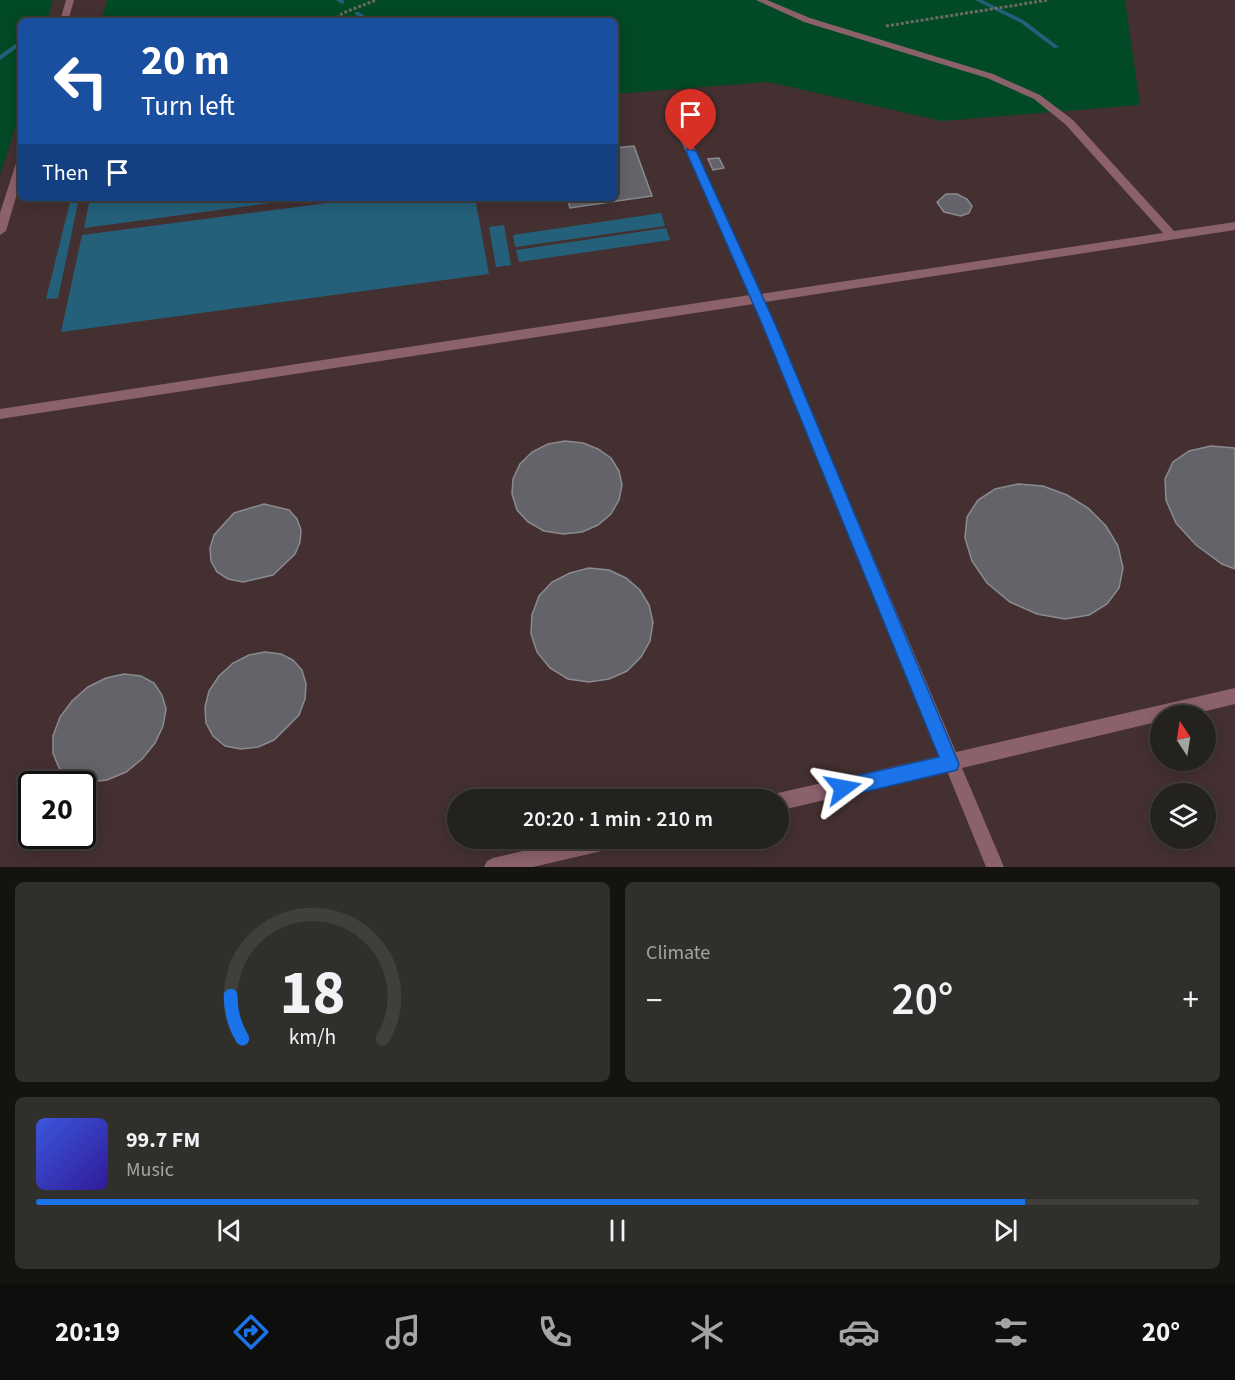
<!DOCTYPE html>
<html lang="en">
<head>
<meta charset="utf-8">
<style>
	body { margin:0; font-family:"Source Sans 3",sans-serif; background:#302f2b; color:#f1f3f6; height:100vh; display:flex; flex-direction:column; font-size:22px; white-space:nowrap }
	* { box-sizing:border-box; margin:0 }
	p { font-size:20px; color:#a3a4a4 }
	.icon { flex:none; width:33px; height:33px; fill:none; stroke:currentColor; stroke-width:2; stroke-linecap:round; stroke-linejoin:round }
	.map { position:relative; height:867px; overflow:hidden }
	.drawer { display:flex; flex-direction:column; gap:15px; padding:15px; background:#141310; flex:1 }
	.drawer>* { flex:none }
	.guide { position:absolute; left:18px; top:18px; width:600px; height:183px; border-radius:9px; box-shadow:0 3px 15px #0003,0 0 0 2px #413f3c; background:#1a4fa0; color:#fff; overflow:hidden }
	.needle { width:39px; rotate:348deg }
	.fabs { position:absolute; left:1150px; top:705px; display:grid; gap:12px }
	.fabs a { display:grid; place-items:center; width:66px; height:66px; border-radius:50%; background:#24221e; box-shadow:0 3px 15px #0003,0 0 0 2px #413f3c; font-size:30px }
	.speed { position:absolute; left:18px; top:771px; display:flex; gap:12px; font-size:30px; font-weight:700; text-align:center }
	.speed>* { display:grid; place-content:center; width:78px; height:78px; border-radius:50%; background:#24221e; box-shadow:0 3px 15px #0003,0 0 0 2px #413f3c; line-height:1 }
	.speed .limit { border:3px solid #111; border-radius:9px; background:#fff; color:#111 }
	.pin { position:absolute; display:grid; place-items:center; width:51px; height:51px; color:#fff; margin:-62px -26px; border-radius:50% 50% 50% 0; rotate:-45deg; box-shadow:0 0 6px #0007 }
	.pin .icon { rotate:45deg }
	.me { position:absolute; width:66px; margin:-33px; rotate:77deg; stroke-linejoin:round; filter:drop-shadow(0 0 4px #0008) }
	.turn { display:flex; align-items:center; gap:21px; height:126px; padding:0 24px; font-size:27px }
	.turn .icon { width:78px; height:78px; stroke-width:2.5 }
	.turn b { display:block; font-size:42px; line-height:51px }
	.then { display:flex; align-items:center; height:57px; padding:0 24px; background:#0003; gap:12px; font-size:22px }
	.big { font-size:45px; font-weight:600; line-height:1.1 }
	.drawer .tile { flex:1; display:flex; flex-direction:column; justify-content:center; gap:9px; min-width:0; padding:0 21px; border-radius:9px; background:#302f2b }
	.drawer .dial { align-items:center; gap:0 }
	.dial svg { height:156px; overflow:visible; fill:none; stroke:#413f3c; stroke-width:7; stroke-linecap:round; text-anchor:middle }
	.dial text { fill:#f1f3f6; stroke:none }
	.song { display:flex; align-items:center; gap:18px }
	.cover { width:72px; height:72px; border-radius:9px; background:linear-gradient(135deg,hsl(230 70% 55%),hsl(250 70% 35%)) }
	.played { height:6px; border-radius:3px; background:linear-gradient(90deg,#1a73e8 85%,#413f3c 85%) }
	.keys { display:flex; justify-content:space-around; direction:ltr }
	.heat { display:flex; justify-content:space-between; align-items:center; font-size:33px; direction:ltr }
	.drawer .tiles { flex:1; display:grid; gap:15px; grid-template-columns:1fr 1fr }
	.tile:last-child { grid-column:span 2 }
	.trip { position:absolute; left:447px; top:789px; width:342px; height:60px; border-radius:30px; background:#24221e; box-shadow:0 3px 15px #0003,0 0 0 2px #413f3c; font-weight:600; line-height:60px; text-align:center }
	.dock { display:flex; height:96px; justify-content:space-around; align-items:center; background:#0e0e0c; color:#a3a4a4 }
	.dock .icon { width:42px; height:42px }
	.dock .active { color:#1a73e8 }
	.dock b { font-size:27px; color:#f1f3f6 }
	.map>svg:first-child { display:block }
	.industrial { fill:#443030; fill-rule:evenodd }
	.green { fill:#024925 }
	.water { fill:#25607b }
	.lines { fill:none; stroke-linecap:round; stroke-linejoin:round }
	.stream { fill:#25607b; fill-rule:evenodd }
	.building { fill:#636369; stroke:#8a8a91; stroke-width:1.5 }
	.path { stroke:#6b6a64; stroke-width:3; stroke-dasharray:3 2; stroke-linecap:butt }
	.service { fill:#8b616c; fill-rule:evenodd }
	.route { fill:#1a73e8; stroke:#114b97; stroke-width:1.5 }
</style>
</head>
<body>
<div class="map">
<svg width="1235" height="867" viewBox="0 0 1235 867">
	<rect width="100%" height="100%" fill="#302e28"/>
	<!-- industrial -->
	<path class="industrial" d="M0 0H1235V867H0ZM21 21H615V198H21ZM1161 716H1206V760H1161ZM32 784H82V836H32ZM1161 794H1206V838H1161ZM458 800H778V838H458Z"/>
	<!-- green -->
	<g class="green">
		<polygon points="0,0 53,0 47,21 21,21 21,110 0,175"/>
		<polygon points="107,0 1125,0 1140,105 942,121 768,82 615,94 615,21 101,21"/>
	</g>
	<!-- water -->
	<g class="water">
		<polygon points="71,198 79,198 58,298 46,299"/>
		<polygon points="90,198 308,198 84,228"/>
		<polygon points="366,198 475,198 489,274 61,332 82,235"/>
		<polygon points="661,213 665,226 515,247 513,235"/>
		<polygon points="504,225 511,265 496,267 489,227"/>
		<polygon points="666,228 670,240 519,262 516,250"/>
	</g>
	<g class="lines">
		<!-- stream -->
		<g class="stream">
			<polygon points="336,0 343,0 345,2 342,4"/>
			<polygon points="975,0 982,0 1025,21 1059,47 1054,48 1021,23"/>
			<polygon points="355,12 359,12 372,21 365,21 355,14"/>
			<polygon points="53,17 56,19 54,21 47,21"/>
			<polygon points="21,40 21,45 0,60 0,55"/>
		</g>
	</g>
	<!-- building -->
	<g class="building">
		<polygon points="634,146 652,196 570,208 567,198 615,198 615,148"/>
		<polygon points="719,158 724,168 713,170 708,159"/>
		<polygon points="946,194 957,194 967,199 972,206 969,213 961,216 944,212 937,202"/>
		<polygon points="565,441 583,443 598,449 611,458 619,471 622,485 619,500 611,514 598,525 582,532 563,534 544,531 528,522 517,510 512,494 513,479 520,464 532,452 548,444"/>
		<polygon points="1211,446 1235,448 1235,569 1222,564 1196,545 1176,523 1166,500 1165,479 1173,462 1189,451"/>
		<polygon points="1018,484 1043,486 1067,495 1088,508 1106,526 1118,546 1123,568 1119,588 1107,604 1089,615 1065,619 1037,614 1010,602 987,583 972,561 965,538 967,517 978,500 995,489"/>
		<polygon points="264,504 289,510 297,519 301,530 300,542 295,554 273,575 243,582 228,579 217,572 211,561 210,548 214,535 234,513"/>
		<polygon points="589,568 609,570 626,578 640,590 649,605 653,622 650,641 641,657 627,671 609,679 589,682 568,679 550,668 537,652 531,634 532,615 539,596 552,582 570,573"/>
		<polygon points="265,652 281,654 293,660 302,670 306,684 305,699 299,715 274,740 258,747 241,749 225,746 213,736 206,723 205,707 209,691 219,676 233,663 249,655"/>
		<polygon points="124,674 141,676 154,683 162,695 166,709 163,726 155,743 142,759 126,772 107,780 89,782 72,778 59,768 53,753 53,736 60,717 72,701 88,687 106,678"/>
	</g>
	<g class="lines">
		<!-- path -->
		<g class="path">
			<polyline points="332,21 343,13 376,0"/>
			<polyline points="886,26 1048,0"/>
		</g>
		<!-- service -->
		<g class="service">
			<polygon points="66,0 74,0 68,21 60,21"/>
			<polygon points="756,0 767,0 810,18 993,74 1040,95 1073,120 1174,231 1235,222 1235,230 765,302 956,752 1235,688 1235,704 1186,716 1161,716 1161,721 962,768 1004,867 986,867 947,771 778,811 778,800 770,800 772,796 778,793 940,756 754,304 0,419 0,409 750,295 676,130 681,127 686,130 761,294 1163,233 1065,124 1034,99 987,78 804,22"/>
			<polygon points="21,160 21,180 6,231 0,235 0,213 16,163"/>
			<polygon points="578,838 628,838 625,844 619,847 533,867 484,867 487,861 493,858"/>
		</g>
	</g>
	<!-- route -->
	<polygon class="route" points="687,149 696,151 775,324 959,764 957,770 843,797 837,794 834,788 837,782 843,779 939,757 762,324 686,151"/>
</svg>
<div class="fabs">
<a><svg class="needle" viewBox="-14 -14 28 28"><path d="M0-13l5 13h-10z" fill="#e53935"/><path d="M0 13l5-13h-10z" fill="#a3a4a4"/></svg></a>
<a><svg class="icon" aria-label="layers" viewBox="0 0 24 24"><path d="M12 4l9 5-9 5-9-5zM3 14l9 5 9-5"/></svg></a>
</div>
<div class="speed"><div class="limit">20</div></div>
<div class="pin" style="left:691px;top:151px;background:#d93025"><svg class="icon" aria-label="arrive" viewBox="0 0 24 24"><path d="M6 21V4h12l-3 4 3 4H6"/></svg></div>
<svg class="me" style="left:843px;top:788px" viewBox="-20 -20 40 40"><path d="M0-17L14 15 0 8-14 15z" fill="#1a73e8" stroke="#fff" stroke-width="4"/></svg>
<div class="trip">20:20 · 1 min · 210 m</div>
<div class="guide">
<div class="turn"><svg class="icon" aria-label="left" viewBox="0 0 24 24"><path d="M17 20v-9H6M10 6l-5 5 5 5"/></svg><div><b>20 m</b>Turn left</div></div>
<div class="then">Then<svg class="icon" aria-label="arrive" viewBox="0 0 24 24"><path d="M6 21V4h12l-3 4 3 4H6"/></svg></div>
</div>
</div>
<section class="drawer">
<div class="tiles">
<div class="tile dial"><svg viewBox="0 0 100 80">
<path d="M14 69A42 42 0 1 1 86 69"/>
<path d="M14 69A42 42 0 0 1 8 47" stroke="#1a73e8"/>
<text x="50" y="56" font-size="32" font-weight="700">18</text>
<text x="50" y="72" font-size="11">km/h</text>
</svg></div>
<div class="tile"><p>Climate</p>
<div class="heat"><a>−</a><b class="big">20°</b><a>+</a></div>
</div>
<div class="tile">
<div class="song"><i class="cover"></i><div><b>99.7 FM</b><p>Music</p></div></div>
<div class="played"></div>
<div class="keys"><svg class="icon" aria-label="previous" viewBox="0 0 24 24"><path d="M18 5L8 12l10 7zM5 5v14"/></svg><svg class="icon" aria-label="pause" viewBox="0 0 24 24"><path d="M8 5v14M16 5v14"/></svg><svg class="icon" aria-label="next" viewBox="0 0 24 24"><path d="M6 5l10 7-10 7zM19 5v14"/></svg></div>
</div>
</div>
</section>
<nav class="dock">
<b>20:19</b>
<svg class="icon active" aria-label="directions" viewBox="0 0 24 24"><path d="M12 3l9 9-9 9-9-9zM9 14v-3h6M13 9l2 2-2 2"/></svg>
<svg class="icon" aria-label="music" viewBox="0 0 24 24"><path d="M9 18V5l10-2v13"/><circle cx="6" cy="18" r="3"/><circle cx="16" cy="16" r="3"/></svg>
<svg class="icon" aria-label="phone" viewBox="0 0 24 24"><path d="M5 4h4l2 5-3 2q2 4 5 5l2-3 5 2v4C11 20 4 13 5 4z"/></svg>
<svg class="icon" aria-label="climate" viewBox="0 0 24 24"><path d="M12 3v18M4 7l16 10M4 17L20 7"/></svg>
<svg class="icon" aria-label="car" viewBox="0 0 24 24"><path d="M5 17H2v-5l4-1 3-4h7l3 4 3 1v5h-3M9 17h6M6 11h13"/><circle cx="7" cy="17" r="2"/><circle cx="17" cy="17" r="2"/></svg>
<svg class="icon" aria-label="filters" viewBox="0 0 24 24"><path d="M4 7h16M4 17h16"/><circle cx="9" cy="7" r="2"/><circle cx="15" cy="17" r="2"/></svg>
<b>20°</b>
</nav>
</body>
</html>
